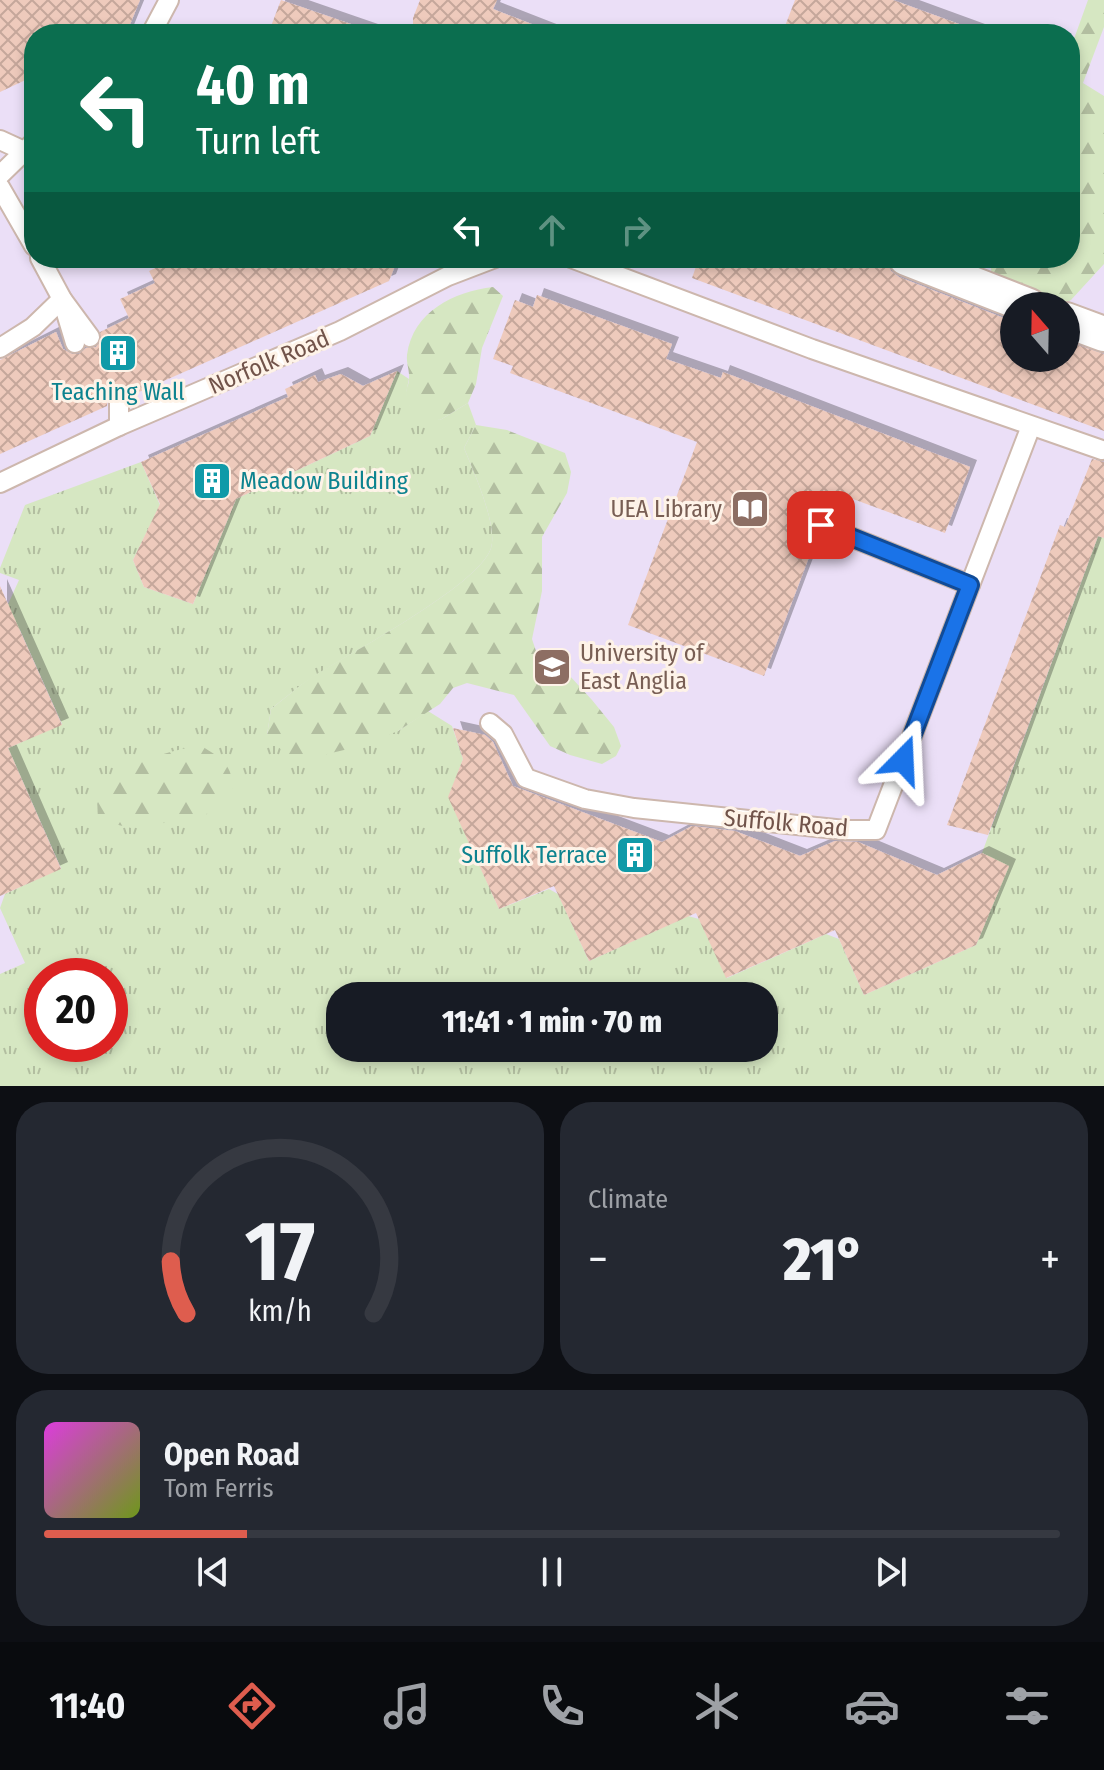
<!DOCTYPE html>
<html lang="en">
<head>
<meta charset="utf-8">
<style>
	body { margin:0; font-family:"Fira Sans Condensed",sans-serif; background:#242831; color:#f1f3f6; height:100vh; display:flex; flex-direction:column; font-size:30px; white-space:nowrap }
	* { box-sizing:border-box; margin:0 }
	p { font-size:26px; color:#9ea1a6 }
	.icon { flex:none; width:44px; height:44px; fill:none; stroke:currentColor; stroke-width:2; stroke-linecap:round; stroke-linejoin:round }
	.map { position:relative; height:1086px; overflow:hidden }
	.sheet { display:flex; flex-direction:column; gap:16px; padding:16px; background:#0d0f14; flex:1 }
	.sheet>* { flex:none }
	.banner { position:absolute; left:24px; top:24px; width:1056px; height:244px; border-radius:32px; box-shadow:0 4px 12px #0003; background:#0b6e4f; color:#fff; overflow:hidden }
	.needle { width:52px; rotate:340deg }
	.fabs { position:absolute; left:1000px; top:292px; display:grid; gap:16px }
	.fabs a { display:grid; place-items:center; width:80px; height:80px; border-radius:50%; background:#171b24; box-shadow:0 4px 12px #0003; font-size:40px }
	.speed { position:absolute; left:24px; top:958px; display:flex; gap:16px; font-size:40px; font-weight:700; text-align:center }
	.speed>* { display:grid; place-content:center; width:104px; height:104px; border-radius:50%; background:#171b24; box-shadow:0 4px 12px #0003; line-height:1 }
	.speed .limit { border:12px solid #d22; background:#fff; color:#111 }
	.pin { position:absolute; display:grid; place-items:center; width:68px; height:68px; color:#fff; margin:-34px; border-radius:16px; box-shadow:0 4px 12px #0006 }
	.me { position:absolute; width:88px; margin:-44px; rotate:21deg; stroke-linejoin:round; filter:drop-shadow(0 0 6px #0008) }
	.turn { display:flex; align-items:center; gap:28px; height:168px; padding:0 40px; font-size:36px }
	.turn .icon { width:104px; height:104px; stroke-width:2.5 }
	.turn b { display:block; font-size:56px; line-height:68px }
	.lanes { display:flex; align-items:center; height:76px; padding:0 40px; background:#0003; justify-content:center; gap:40px; direction:ltr }
	.lanes .off { opacity:.35 }
	.big { font-size:60px; font-weight:800; line-height:1.1 }
	.sheet .card { flex:1; display:flex; flex-direction:column; justify-content:center; gap:12px; min-width:0; padding:0 28px; border-radius:32px; background:#242831 }
	.sheet .dial { align-items:center; gap:0 }
	.dial svg { height:208px; overflow:visible; fill:none; stroke:#363941; stroke-width:7; stroke-linecap:round; text-anchor:middle }
	.dial text { fill:#f1f3f6; stroke:none }
	.song { display:flex; align-items:center; gap:24px }
	.cover { width:96px; height:96px; border-radius:12px; background:linear-gradient(135deg,hsl(300 70% 55%),hsl(80 70% 35%)) }
	.played { height:8px; border-radius:4px; background:linear-gradient(90deg,#de5d4e 20%,#363941 20%) }
	.keys { display:flex; justify-content:space-around; direction:ltr }
	.heat { display:flex; justify-content:space-between; align-items:center; font-size:44px; direction:ltr }
	.sheet .tiles { flex:1; display:grid; gap:16px; grid-template-columns:1fr 1fr }
	.card:last-child { grid-column:span 2 }
	.trip { position:absolute; left:326px; top:982px; width:452px; height:80px; border-radius:32px; background:#171b24; box-shadow:0 4px 12px #0003; font-weight:800; line-height:80px; text-align:center }
	.dock { display:flex; height:128px; justify-content:space-around; align-items:center; background:#090b0e; color:#9ea1a6 }
	.dock .icon { width:56px; height:56px }
	.dock .active { color:#de5d4e }
	.dock b { font-size:36px; color:#f1f3f6 }
	.map>svg:first-child { display:block }
	.education { fill:#ebdff7; fill-rule:evenodd }
	.grass { fill:url(#grass-tufts); fill-rule:evenodd }
	.forest { fill:url(#forest-firs) }
	.building { fill:url(#building-cross-hatch); filter:url(#shadow) }
	.lines { fill:none; stroke-linecap:round; stroke-linejoin:round }
	.lane-casing { stroke:#cdb7ad; stroke-width:22 }
	.street-casing { stroke:#cdb7ad; stroke-width:38 }
	.lane { stroke:#fff; stroke-width:18 }
	.street { stroke:#fff; stroke-width:34 }
	.route-casing { stroke:#114b97; stroke-width:20 }
	.route { stroke:#1a73e8; stroke-width:14 }
	.labels { text-anchor:middle; dominant-baseline:central; stroke-width:6; stroke-linejoin:round; paint-order:stroke }
	.street-label { font-size:24px; fill:#71534a; stroke:#fef3e8 }
	.culture-label { font-size:24px; fill:#0d838f; stroke:#fef3e8 }
	.education-label { font-size:24px; fill:#785e54; stroke:#fef3e8; text-anchor:end }
</style>
</head>
<body>
<div class="map">
<svg width="1104" height="1086" viewBox="0 0 1104 1086">
	<defs>
		<pattern id="grass-tufts" width="24" height="20" patternUnits="userSpaceOnUse" patternTransform="scale(2)"><rect width="24" height="20" fill="#d6e7c2"/><path d="M3 7l-1-3M5 7V3M7 7l1-3M15 17l-1-3M17 17v-4M19 17l1-3" fill="none" stroke="#b2bea0"/></pattern>
		<pattern id="forest-firs" width="22" height="20" patternUnits="userSpaceOnUse" patternTransform="scale(2)"><rect width="22" height="20" fill="#d6e7c2"/><path d="M5 1l3.5 6h-7zM16 11l3.5 6h-7z" fill="#b2bea0"/></pattern>
		<pattern id="building-cross-hatch" width="8" height="8" patternUnits="userSpaceOnUse" patternTransform="scale(2)"><rect width="8" height="8" fill="#eecabc"/><path d="M0 0l8 8M0 8l8-8" fill="none" stroke="#c5a79b"/></pattern>
		<filter id="shadow"><feDropShadow dx="7" dy="-7" stdDeviation="0" flood-color="#0004"/></filter>
	</defs>
	<rect width="100%" height="100%" fill="#fbeee3"/>
	<!-- education -->
	<path class="education" d="M0 0H1104V1086H0ZM34 34H1070V258H34ZM1014 306H1066V358H1014ZM42 976H110V1044H42ZM340 996H764V1048H340Z"/>
	<!-- grass -->
	<path class="grass" d="M397 371 409 379 406 393 410 406 440 420 468 403 476 425 464 448C473 470 498 525 491 548 479 586 346 655 310 679 296 688 284 699 271 709L267 735 398 731 428 711 452 726 463 759 449 797 499 909 549 889 558 894 589 961 688 916 699 919 727 978 826 934 839 939 864 995 976 945 1008 867 982 853 1098 536 1104 538V1086H0V974L25 963 0 908 5 894 61 868 8 748 62 724 20 630 0 622 19 580 0 573V568L25 505 141 462 160 505 133 560 144 587 193 604 236 499 370 436ZM42 976H110V1044H42ZM340 996H764V1048H340Z"/>
	<!-- forest -->
	<g class="forest">
		<polygon points="1088,0 1104,0 1104,27 1083,83 1104,96 1104,264 1071,300 1061,305 991,279 991,266 994,258 1070,258 1070,50"/>
		<path d="M493 287 503 296 482 348 476 384 468 403 440 420C424 417 405 412 406 392 406 388 409 384 409 380 410 371 406 363 407 355 413 311 454 292 493 287Z"/>
		<path d="M476 425 507 430 565 453 571 472 567 493 542 537V591L532 639 538 657 569 675 592 700 614 727 621 746 616 756 602 764 570 755 550 746 514 695 467 683 453 688 440 704 398 731 361 746 293 762 267 735 271 709C284 699 296 688 309 679 346 655 479 586 491 548 498 525 473 470 464 448Z"/>
		<path d="M200 745C226 761 234 767 233 798L220 811 159 824 131 828 98 820 97 798C128 761 155 755 200 745Z"/>
	</g>
	<!-- building -->
	<g class="building">
		<polygon points="0,0 140,0 126,34 34,34 34,76 0,92"/>
		<polygon points="281,0 371,31 370,34 268,34"/>
		<polygon points="420,0 497,0 493,9 552,32 552,34 413,34 413,18"/>
		<polygon points="795,0 893,0 978,31 977,34 782,34"/>
		<polygon points="177,258 398,258 389,281 130,396 124,390 114,390 108,396 107,406 0,454 0,360 56,332 63,349 72,354 79,354 86,348 96,347 101,341 100,332 129,318 120,299 155,283 149,271"/>
		<polygon points="699,258 839,258 854,263 856,258 873,258 887,263 891,271 899,277 1014,322 1014,358 1066,358 1066,341 1104,354 1104,431 692,278"/>
		<polygon points="537,295 672,344 666,359 721,378 723,372 970,467 945,533 834,492 825,514 814,515 810,521 811,532 817,536 764,676 628,625 697,442 510,373 513,366 493,359 515,300 533,307"/>
		<polygon points="397,371 370,436 236,499 193,604 144,587 133,560 160,504 141,462 288,397 285,389 315,375 318,382 341,374 363,386"/>
		<polygon points="1092,459 1104,462 1104,538 1098,536 988,835 947,825 1060,525 1065,527"/>
		<polygon points="0,586 62,725 8,748 61,869 0,896"/>
		<polygon points="453,728 485,735 493,742 513,786 662,842 692,826 735,831 800,856 835,841 858,842 937,875 982,853 1009,866 976,945 864,995 835,930 726,978 696,913 589,961 554,886 499,909 448,797 463,759"/>
	</g>
	<g class="lines">
		<defs>
			<g id="lane">
				<polyline points="151,34 169,0"/>
				<polyline points="0,140 24,151"/>
				<polyline points="0,175 34,142"/>
				<polyline points="0,187 34,246"/>
				<polyline points="40,258 62,299 90,337"/>
				<polyline points="571,258 812,349 1102,450"/>
				<polyline points="66,313 75,343"/>
				<polyline points="0,348 33,327 62,299"/>
				<polyline points="119,401 119,426"/>
				<polyline points="0,483 119,426 340,331 448,276 495,258"/>
				<polyline points="821,525 970,585"/>
				<polyline points="490,723 503,734 526,778 585,799 634,808 845,830 876,830 1031,426"/>
			</g>
			<g id="street">
				<polyline points="906,258 1029,306"/>
				<polyline points="1066,320 1104,334"/>
			</g>
		</defs>
		<!-- lane casing -->
		<use href="#lane" class="lane-casing"/>
		<!-- street casing -->
		<use href="#street" class="street-casing"/>
		<!-- lane -->
		<use href="#lane" class="lane"/>
		<!-- street -->
		<use href="#street" class="street"/>
	</g>
	<g class="lines">
		<defs>
			<polyline id="route" points="821,525 970,585 903,760"/>
		</defs>
		<!-- route casing -->
		<use href="#route" class="route-casing"/>
		<!-- route -->
		<use href="#route" class="route"/>
	</g>
	<!-- icons -->
	<defs>
		<symbol id="building-square" viewBox="-11 -11 22 22"><rect x="-9" y="-9" width="18" height="18" rx="4" fill="#0f9aa8" stroke="#fef3e8"/><path d="M-4-6H4V6H1V3H-1V6H-4ZM-2.5-4.3h1.7v1.8h-1.7ZM.8-4.3h1.7v1.8H.8ZM-2.5-1h1.7V.8h-1.7ZM.8-1h1.7V.8H.8Z" fill="#fff"/></symbol>
		<symbol id="library-square" viewBox="-11 -11 22 22"><rect x="-9" y="-9" width="18" height="18" rx="4" fill="#8d6e63" stroke="#fef3e8"/><path d="M-6-4Q-3-5.5-.7-3.5V5Q-3 3-6 4ZM6-4Q3-5.5 .7-3.5V5Q3 3 6 4Z" fill="#fff"/></symbol>
		<symbol id="university-square" viewBox="-11 -11 22 22"><rect x="-9" y="-9" width="18" height="18" rx="4" fill="#8d6e63" stroke="#fef3e8"/><path d="M0-5L7-2L0 1L-7-2ZM-4 1L0 2.5L4 1V4Q0 6-4 4Z" fill="#fff"/></symbol>
	</defs>
	<g fill-rule="evenodd">
		<use href="#building-square" x="96" y="331" width="44" height="44"/>
		<use href="#building-square" x="190" y="459" width="44" height="44"/>
		<use href="#library-square" x="728" y="487" width="44" height="44"/>
		<use href="#university-square" x="530" y="645" width="44" height="44"/>
		<use href="#building-square" x="613" y="833" width="44" height="44"/>
	</g>
	<g class="labels">
		<!-- street labels -->
		<g class="street-label">
			<text transform="translate(269 362) rotate(-23)">Norfolk Road</text>
			<text transform="translate(786 823) rotate(5)">Suffolk Road</text>
		</g>
		<!-- culture labels -->
		<g class="culture-label">
			<text x="118" y="392">Teaching Wall</text>
			<text x="240" y="481" text-anchor="start">Meadow Building</text>
			<text x="607" y="855" text-anchor="end">Suffolk Terrace</text>
		</g>
		<!-- education labels -->
		<g class="education-label">
			<text x="722" y="509">UEA Library</text>
			<text x="580" y="653" text-anchor="start">University of<tspan x="580" dy="28">East Anglia</tspan></text>
		</g>
	</g>
</svg>
<div class="fabs">
<a><svg class="needle" viewBox="-14 -14 28 28"><path d="M0-13l5 13h-10z" fill="#e53935"/><path d="M0 13l5-13h-10z" fill="#9ea1a6"/></svg></a>
</div>
<div class="speed"><div class="limit">20</div></div>
<div class="pin" style="left:821px;top:525px;background:#d93025"><svg class="icon" aria-label="arrive" viewBox="0 0 24 24"><path d="M6 21V4h12l-3 4 3 4H6"/></svg></div>
<svg class="me" style="left:903px;top:760px" viewBox="-20 -20 40 40"><path d="M0-17L14 15 0 8-14 15z" fill="#1a73e8" stroke="#fff" stroke-width="4"/></svg>
<div class="trip">11:41 · 1 min · 70 m</div>
<div class="banner">
<div class="turn"><svg class="icon" aria-label="left" viewBox="0 0 24 24"><path d="M17 20v-9H6M10 6l-5 5 5 5"/></svg><div><b>40 m</b>Turn left</div></div>
<div class="lanes"><svg class="icon" aria-label="left" viewBox="0 0 24 24"><path d="M17 20v-9H6M10 6l-5 5 5 5"/></svg><svg class="icon off" aria-label="ahead" viewBox="0 0 24 24"><path d="M12 20V5M6 11l6-6 6 6"/></svg><svg class="icon off" aria-label="right" viewBox="0 0 24 24"><path d="M7 20v-9h11M14 6l5 5-5 5"/></svg></div>
</div>
</div>
<section class="sheet">
<div class="tiles">
<div class="card dial"><svg viewBox="0 0 100 80">
<path d="M14 69A42 42 0 1 1 86 69"/>
<path d="M14 69A42 42 0 0 1 8 49" stroke="#de5d4e"/>
<text x="50" y="56" font-size="32" font-weight="700">17</text>
<text x="50" y="72" font-size="11">km/h</text>
</svg></div>
<div class="card"><p>Climate</p>
<div class="heat"><a>−</a><b class="big">21°</b><a>+</a></div>
</div>
<div class="card">
<div class="song"><i class="cover"></i><div><b>Open Road</b><p>Tom Ferris</p></div></div>
<div class="played"></div>
<div class="keys"><svg class="icon" aria-label="previous" viewBox="0 0 24 24"><path d="M18 5L8 12l10 7zM5 5v14"/></svg><svg class="icon" aria-label="pause" viewBox="0 0 24 24"><path d="M8 5v14M16 5v14"/></svg><svg class="icon" aria-label="next" viewBox="0 0 24 24"><path d="M6 5l10 7-10 7zM19 5v14"/></svg></div>
</div>
</div>
</section>
<nav class="dock">
<b>11:40</b>
<svg class="icon active" aria-label="directions" viewBox="0 0 24 24"><path d="M12 3l9 9-9 9-9-9zM9 14v-3h6M13 9l2 2-2 2"/></svg>
<svg class="icon" aria-label="music" viewBox="0 0 24 24"><path d="M9 18V5l10-2v13"/><circle cx="6" cy="18" r="3"/><circle cx="16" cy="16" r="3"/></svg>
<svg class="icon" aria-label="phone" viewBox="0 0 24 24"><path d="M5 4h4l2 5-3 2q2 4 5 5l2-3 5 2v4C11 20 4 13 5 4z"/></svg>
<svg class="icon" aria-label="climate" viewBox="0 0 24 24"><path d="M12 3v18M4 7l16 10M4 17L20 7"/></svg>
<svg class="icon" aria-label="car" viewBox="0 0 24 24"><path d="M5 17H2v-5l4-1 3-4h7l3 4 3 1v5h-3M9 17h6M6 11h13"/><circle cx="7" cy="17" r="2"/><circle cx="17" cy="17" r="2"/></svg>
<svg class="icon" aria-label="filters" viewBox="0 0 24 24"><path d="M4 7h16M4 17h16"/><circle cx="9" cy="7" r="2"/><circle cx="15" cy="17" r="2"/></svg>
</nav>
</body>
</html>
